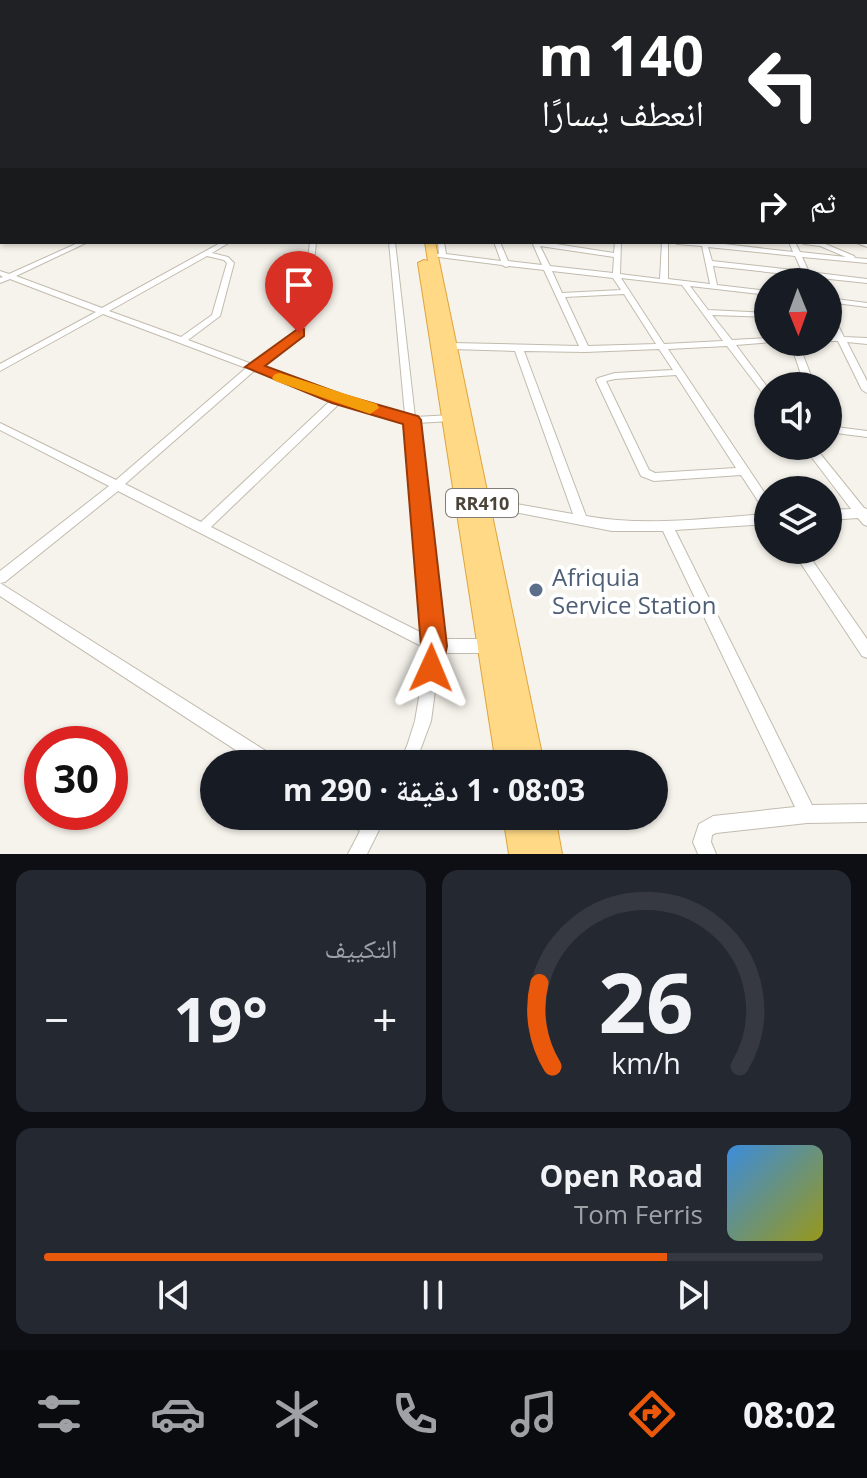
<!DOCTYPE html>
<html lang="ar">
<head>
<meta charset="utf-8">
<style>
	body { margin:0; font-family:"Open Sans","Noto Naskh Arabic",sans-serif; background:#242831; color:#f1f3f6; direction:rtl; height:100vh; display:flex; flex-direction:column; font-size:30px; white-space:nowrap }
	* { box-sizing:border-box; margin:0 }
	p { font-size:26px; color:#9ea1a6 }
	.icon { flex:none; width:44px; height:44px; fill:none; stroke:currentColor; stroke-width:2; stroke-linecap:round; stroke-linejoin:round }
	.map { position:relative; height:854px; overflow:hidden; direction:ltr }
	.side { display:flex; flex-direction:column; gap:16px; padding:16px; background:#0d0f14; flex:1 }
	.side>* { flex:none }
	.guide { position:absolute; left:0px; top:0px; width:868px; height:244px; box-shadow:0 2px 6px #0004; direction:rtl; background:#202124; color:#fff; overflow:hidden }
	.needle { width:52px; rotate:179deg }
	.buttons { position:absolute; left:754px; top:268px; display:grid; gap:16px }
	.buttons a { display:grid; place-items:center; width:88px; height:88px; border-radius:50%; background:#171b24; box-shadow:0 2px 6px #0004; font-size:40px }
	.speed { position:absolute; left:24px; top:726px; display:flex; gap:16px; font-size:40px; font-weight:700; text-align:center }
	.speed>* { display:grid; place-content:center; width:104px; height:104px; border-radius:50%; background:#171b24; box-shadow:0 2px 6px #0004; line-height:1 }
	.speed .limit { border:12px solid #d22; background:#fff; color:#111 }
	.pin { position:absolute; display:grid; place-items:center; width:68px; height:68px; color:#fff; margin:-82px -34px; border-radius:50% 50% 50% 0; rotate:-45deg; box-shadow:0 0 8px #0007 }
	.pin .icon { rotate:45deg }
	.me { position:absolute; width:88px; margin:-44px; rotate:1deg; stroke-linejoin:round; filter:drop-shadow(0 0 6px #0008) }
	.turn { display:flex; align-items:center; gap:28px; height:168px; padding:0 32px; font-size:36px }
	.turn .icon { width:104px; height:104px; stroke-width:2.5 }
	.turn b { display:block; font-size:56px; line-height:68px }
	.then { display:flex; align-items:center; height:76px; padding:0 32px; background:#0003; gap:16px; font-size:30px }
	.big { font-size:60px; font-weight:700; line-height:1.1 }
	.side .card { flex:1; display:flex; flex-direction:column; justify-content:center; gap:12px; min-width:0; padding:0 28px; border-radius:16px; background:#242831 }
	.side .dial { align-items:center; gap:0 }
	.dial svg { height:208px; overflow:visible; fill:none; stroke:#363941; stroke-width:7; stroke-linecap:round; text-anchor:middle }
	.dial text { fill:#f1f3f6; stroke:none }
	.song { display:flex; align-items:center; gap:24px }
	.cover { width:96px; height:96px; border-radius:12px; background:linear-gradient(135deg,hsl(210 70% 55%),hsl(60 70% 35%)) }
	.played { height:8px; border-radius:4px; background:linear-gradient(90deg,#ea580c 80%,#363941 80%) }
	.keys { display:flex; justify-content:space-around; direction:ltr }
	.heat { display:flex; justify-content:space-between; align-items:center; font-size:44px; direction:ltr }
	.side .tiles { flex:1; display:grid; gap:16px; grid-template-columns:1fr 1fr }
	.card:last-child { grid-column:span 2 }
	.trip { position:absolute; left:200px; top:750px; width:468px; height:80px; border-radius:40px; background:#171b24; box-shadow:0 2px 6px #0004; font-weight:700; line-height:80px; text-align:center; direction:rtl }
	.dock { display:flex; height:128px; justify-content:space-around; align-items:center; background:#090b0e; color:#9ea1a6 }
	.dock .icon { width:56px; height:56px }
	.dock .selected { color:#ea580c }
	.dock b { font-size:36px; color:#f1f3f6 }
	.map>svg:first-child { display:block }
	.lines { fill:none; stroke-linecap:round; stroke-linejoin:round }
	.minor-casing { stroke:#c2bbae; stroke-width:2 }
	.tertiary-casing { stroke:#c2bbae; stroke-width:2 }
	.trunk-casing { stroke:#e0a43c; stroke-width:2 }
	.minor { fill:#fff; fill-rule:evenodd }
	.tertiary { fill:#fff; fill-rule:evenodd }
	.trunk { fill:#ffd985; fill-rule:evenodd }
	.route { fill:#ea580c; stroke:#983908; stroke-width:2 }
	.slow { fill:#f59e0b }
	.service-dot { fill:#5c6f8a; stroke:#fff; stroke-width:3 }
	.labels { text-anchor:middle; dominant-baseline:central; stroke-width:8; stroke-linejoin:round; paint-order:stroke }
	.shield { fill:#fff; stroke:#817c74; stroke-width:2 }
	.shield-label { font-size:18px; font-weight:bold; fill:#4b4439 }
	.near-service-label { font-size:24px; fill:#4e5e75; stroke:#fff; text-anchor:start }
</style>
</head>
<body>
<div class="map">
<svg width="867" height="854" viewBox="0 0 867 854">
	<rect width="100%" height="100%" fill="#f6f3ec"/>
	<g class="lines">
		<defs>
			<g id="minor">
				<rect x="0" y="143" width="2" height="3"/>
				<rect x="0" y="156" width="2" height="4"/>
				<polygon points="867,164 867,168 866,169 866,165"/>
				<rect x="866" y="185" width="1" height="4"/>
				<rect x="866" y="193" width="1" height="4"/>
				<rect x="866" y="220" width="1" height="4"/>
				<polygon points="2,230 2,234 0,235 0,231"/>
				<path d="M80 242H88L16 276 102 308 222 242H230L212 253 228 257 234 263 220 316 188 340 252 364 295 332 301 314 310 242H316L309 314 303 333 259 367 341 397 405 415 389 242H395L415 417 452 415 457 418 452 421 416 423 440 639H488L493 641 495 646 493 651 488 653H440L431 721 415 764H399L407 746 415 721 427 649 118 491 5 582 0 583 277 758 279 764H257L0 596V571L109 486 0 430V423L116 480 246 368 103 314 0 371V364L96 312 10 279 0 283V278L3 277 0 275V271L9 274ZM207 256 224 260 227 263 212 315 181 337 109 311ZM254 371 331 400 201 522 125 484ZM340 403 406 422 426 635 211 527Z"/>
				<path d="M438 242H444L446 254 501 261 494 242H500L508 261 542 265 532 242H543L614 253 615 242H621L620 274 660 279 662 242H668V279L710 284 702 246 677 244 674 242H707L793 252 789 242H795L800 252 846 257 820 246 804 244 801 242 823 243 854 256 855 258 867 259V263L802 257 809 272 867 279V283L811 277 814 282H806L804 276 713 266 717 285 768 291V295L690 286 708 310 768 313V317L712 315 732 340 768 338V342H772L736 345 768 388V397L765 396 727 346 668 349 768 498V511L764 510 741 475 654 481 641 476 596 380 598 378 615 373 673 370 659 349 585 352 524 351 586 516C645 527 708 518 768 514V524L675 530 812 805 867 804V822L807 823 716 833 712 835 711 842 716 854H698L693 842 699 824 713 816 795 807 663 531H612L478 505 476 502 478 499 482 498 573 514 515 351 452 349 448 346 452 343 579 346 544 270 509 266 506 267 502 265 431 256V254H439ZM540 246 614 257 613 273 550 266ZM708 247 795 256 802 271 712 261ZM552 271 613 278 621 290 562 293ZM621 278 682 285 723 341 664 344ZM624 294 656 344 588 346 565 297ZM676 375 736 468 655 473 649 470 606 381 615 379Z"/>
				<polygon points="856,242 867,243 867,247 857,243"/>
				<polygon points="828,298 867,303 867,307 828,302"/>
				<polygon points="828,312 832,314 844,337 867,338 867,344 847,342 867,381 867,393 862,390 838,341 828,341 828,335 835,336 828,322"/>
				<polygon points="790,342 798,342 815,386 805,386"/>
				<polygon points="828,426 867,431 867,437 828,432"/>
				<polygon points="803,446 814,446 864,508 867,509 867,526 863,524 858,518 828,520 828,510 851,509"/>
				<polygon points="792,550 805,550 867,639 867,658 862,656"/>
				<polygon points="343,816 386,816 367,854 348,854 360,831 346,822"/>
			</g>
			<g id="tertiary">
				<rect x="0" y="132" width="2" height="4"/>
				<rect x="866" y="149" width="1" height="4"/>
			</g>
			<g id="trunk">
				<polygon points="425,242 435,242 544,764 496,764 418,263 424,260 428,261"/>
				<polygon points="503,816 555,816 562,854 509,854"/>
			</g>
		</defs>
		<!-- minor casing -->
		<use href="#minor" class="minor-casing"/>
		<!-- tertiary casing -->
		<use href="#tertiary" class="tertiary-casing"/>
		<!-- trunk casing -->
		<use href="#trunk" class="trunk-casing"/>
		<!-- minor -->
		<use href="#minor" class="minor"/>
		<!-- tertiary -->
		<use href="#tertiary" class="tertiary"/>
		<!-- trunk -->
		<use href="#trunk" class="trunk"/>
	</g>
	<!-- sky -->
	<linearGradient id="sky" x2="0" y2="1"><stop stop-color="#8fc1ec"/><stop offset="0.51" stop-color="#fbfaf6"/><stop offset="1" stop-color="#fbfaf6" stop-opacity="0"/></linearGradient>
	<rect width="867" height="244" fill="url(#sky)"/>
	<!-- route -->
	<polygon class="route" points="299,328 304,329 304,336 265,366 344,395 418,416 421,420 447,646 441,677 431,681 422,677 418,668 421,646 403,424 332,403 245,367"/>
	<!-- slow -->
	<polygon class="slow" points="280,373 377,404 379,408 370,414 275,381 272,378 275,374"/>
	<!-- markers -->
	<circle class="service-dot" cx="536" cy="590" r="8"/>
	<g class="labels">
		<!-- shield labels -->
		<rect class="shield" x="446" y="489" width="72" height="28" rx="6"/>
		<g class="shield-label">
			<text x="482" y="503">RR410</text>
		</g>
		<!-- near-service labels -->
		<g class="near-service-label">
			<text x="552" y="576">Afriquia<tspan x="552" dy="28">Service Station</tspan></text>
		</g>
	</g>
</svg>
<div class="buttons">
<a><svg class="needle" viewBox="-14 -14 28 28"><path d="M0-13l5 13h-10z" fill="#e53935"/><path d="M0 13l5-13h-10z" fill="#9ea1a6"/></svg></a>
<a><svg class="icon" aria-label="sound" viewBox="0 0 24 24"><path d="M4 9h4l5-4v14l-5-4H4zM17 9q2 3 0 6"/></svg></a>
<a><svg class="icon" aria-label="layers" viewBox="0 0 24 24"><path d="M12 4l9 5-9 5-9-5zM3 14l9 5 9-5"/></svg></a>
</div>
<div class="speed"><div class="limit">30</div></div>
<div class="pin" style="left:299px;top:333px;background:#d93025"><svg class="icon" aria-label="arrive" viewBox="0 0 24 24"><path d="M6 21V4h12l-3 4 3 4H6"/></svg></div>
<svg class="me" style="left:431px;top:668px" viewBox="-20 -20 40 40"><path d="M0-17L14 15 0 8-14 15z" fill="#ea580c" stroke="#fff" stroke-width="4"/></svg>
<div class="trip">08:03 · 1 دقيقة · 290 m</div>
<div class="guide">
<div class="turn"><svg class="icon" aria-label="left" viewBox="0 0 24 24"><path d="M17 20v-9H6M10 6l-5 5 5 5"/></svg><div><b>140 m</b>انعطف يسارًا</div></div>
<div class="then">ثم<svg class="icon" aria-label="right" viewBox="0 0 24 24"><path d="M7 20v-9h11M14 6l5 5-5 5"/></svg></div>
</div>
</div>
<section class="side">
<div class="tiles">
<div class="card dial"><svg viewBox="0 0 100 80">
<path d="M14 69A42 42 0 1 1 86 69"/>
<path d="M14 69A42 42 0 0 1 9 37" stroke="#ea580c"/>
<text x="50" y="56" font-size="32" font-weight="700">26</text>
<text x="50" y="72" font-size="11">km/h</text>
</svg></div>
<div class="card"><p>التكييف</p>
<div class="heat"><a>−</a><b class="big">19°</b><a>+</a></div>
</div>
<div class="card">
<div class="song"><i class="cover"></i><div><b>Open Road</b><p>Tom Ferris</p></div></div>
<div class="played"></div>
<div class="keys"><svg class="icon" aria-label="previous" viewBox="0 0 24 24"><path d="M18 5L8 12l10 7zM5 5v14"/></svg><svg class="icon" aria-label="pause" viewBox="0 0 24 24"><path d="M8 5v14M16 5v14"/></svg><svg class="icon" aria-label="next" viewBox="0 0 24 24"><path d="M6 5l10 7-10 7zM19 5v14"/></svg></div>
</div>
</div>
</section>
<nav class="dock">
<b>08:02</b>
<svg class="icon selected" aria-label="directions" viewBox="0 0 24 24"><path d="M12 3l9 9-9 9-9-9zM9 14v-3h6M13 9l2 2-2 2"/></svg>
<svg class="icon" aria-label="music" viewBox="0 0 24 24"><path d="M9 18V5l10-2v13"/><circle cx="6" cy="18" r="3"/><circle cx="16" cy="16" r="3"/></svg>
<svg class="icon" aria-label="phone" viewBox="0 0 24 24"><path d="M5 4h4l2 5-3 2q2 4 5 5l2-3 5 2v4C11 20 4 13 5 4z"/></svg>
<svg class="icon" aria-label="climate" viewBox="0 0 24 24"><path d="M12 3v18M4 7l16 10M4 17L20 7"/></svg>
<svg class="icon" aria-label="car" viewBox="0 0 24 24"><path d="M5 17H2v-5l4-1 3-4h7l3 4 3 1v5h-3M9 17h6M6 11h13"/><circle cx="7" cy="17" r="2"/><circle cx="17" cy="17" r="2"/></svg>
<svg class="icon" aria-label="filters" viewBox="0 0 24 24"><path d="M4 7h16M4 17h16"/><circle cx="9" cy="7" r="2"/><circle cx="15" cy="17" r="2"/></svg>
</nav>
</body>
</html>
